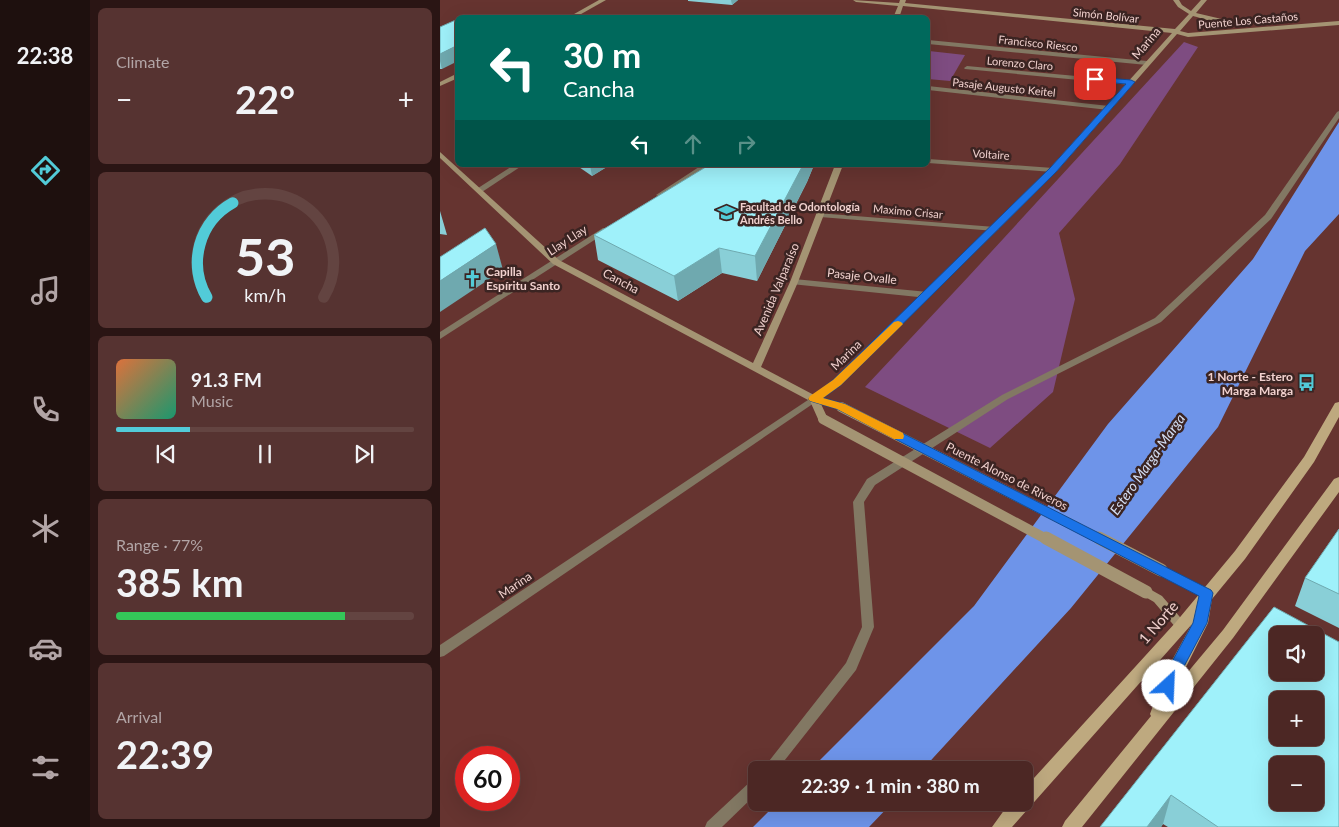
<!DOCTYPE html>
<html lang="en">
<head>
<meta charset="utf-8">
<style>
	body { margin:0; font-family:Lato,sans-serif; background:#563331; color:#f1f3f6; height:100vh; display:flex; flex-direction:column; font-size:19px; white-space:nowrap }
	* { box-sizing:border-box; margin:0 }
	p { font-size:16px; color:#b2a5a6 }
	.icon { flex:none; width:28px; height:28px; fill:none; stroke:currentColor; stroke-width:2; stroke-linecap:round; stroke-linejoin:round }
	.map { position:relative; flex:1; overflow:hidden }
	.side { display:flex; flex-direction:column; gap:8px; padding:8px; background:#2a1514; width:350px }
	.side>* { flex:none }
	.guide { position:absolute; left:15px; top:15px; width:475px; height:152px; border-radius:8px; box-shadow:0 5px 20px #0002,0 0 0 1px #634441; background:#00695c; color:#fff; overflow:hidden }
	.tools { position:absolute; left:829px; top:626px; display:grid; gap:10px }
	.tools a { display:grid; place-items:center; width:55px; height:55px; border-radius:8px; background:#4c2724; box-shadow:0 5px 20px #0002,0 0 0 1px #634441; font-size:25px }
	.speed { position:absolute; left:15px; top:746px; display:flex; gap:10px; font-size:25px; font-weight:700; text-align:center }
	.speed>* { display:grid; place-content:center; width:65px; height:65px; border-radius:50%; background:#4c2724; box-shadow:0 5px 20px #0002,0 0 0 1px #634441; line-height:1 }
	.speed .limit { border:8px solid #d22; background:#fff; color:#111 }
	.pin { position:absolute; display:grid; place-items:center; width:42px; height:42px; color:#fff; margin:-21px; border-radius:10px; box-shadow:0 2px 8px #0006 }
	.me { position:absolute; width:55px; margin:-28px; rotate:25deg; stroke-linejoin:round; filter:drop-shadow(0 0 4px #0008) }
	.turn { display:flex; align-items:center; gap:18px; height:105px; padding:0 25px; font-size:22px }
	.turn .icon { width:65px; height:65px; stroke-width:2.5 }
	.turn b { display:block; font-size:35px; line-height:42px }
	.lanes { display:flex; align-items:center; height:48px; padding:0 25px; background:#0003; justify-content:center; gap:25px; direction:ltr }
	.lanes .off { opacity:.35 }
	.big { font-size:38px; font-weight:700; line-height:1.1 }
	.side .widget { flex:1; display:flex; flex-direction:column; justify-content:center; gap:8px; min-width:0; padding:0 18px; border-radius:8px; background:#563331 }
	.side .dial { align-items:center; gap:0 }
	.dial svg { height:130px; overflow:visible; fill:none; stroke:#634441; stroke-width:7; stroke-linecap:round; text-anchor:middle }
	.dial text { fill:#f1f3f6; stroke:none }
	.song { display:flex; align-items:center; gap:15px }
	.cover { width:60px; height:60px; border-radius:8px; background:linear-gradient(135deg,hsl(20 70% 55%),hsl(160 70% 35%)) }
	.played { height:5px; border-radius:2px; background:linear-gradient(90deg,#52cbd8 25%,#634441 25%) }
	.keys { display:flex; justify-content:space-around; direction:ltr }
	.heat { display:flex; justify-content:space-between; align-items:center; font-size:28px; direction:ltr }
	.charge { height:8px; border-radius:4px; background:linear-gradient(90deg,#34c759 77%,#634441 0) }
	.trip { position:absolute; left:308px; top:761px; width:285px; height:50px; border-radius:8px; background:#4c2724; box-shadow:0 5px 20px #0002,0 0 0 1px #634441; font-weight:700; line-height:50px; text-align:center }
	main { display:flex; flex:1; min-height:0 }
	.tab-bar { display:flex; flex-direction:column; width:90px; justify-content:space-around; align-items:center; background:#1e100e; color:#b2a5a6 }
	.tab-bar .icon { width:35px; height:35px }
	.tab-bar .selected { color:#52cbd8 }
	.tab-bar b { font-size:22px; color:#f1f3f6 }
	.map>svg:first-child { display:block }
	.green { fill:#7e4c81 }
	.water { fill:#6e94e9 }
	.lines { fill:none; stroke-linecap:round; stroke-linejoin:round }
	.street { fill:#827863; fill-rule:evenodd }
	.secondary { fill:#a49473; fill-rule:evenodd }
	.primary { fill:#bea97f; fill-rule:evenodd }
	.secondary-bridge-far1 { stroke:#a49473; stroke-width:10 }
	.secondary-bridge { stroke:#a49473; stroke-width:13 }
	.wall { fill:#89cfd7 }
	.shaded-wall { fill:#6fa9af }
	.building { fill:#9ff1fa; stroke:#6fa9af; fill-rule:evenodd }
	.route { fill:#1a73e8; stroke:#114b97 }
	.slow { fill:#f59e0b }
	.labels { text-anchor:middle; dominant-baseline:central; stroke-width:5; stroke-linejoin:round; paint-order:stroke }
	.far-street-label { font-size:11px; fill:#f1d1ce; stroke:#3b2422 }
	.far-poi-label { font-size:11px; font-weight:bold; fill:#f1d1ce; stroke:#3b2422; text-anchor:start }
	.street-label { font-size:12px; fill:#f1d1ce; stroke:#3b2422 }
	.poi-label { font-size:12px; font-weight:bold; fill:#f1d1ce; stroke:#3b2422; text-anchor:start }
	.water-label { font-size:14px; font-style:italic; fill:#d5e0f6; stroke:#3b2422 }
	.near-street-label { font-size:15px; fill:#f1d1ce; stroke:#3b2422 }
</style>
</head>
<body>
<main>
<nav class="tab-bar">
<b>22:38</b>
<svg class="icon selected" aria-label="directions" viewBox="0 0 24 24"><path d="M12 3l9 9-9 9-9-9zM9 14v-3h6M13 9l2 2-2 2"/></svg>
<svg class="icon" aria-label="music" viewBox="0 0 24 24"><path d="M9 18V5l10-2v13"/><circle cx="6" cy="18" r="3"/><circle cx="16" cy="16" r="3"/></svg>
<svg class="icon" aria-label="phone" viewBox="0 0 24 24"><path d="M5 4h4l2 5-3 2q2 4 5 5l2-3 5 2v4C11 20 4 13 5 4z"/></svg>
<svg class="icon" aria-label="climate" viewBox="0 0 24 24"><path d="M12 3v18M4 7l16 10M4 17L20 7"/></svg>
<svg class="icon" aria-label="car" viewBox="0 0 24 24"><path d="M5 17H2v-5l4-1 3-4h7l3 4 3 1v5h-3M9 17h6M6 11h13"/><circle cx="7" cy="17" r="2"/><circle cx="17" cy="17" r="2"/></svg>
<svg class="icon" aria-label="filters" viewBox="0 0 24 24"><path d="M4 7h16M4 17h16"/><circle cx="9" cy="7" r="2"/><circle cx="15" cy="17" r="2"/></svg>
</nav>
<section class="side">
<div class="widget"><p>Climate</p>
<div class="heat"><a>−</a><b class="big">22°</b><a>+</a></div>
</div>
<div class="widget dial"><svg viewBox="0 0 100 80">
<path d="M14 69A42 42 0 1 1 86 69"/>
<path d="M14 69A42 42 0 0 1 30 11" stroke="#52cbd8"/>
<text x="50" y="56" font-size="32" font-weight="700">53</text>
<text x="50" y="72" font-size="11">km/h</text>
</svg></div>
<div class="widget">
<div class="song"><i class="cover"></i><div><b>91.3 FM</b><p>Music</p></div></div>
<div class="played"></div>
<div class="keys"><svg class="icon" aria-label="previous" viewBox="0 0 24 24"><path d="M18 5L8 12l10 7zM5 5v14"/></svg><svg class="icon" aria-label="pause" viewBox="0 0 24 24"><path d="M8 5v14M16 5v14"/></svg><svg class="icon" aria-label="next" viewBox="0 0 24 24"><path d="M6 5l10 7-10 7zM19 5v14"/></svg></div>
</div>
<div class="widget"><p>Range · 77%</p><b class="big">385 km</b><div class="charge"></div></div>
<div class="widget"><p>Arrival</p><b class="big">22:39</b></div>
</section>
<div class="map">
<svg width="899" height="827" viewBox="0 0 899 827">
	<rect width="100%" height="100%" fill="#663430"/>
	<!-- green -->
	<g class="green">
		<polygon points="744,42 758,47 680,164 619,233 635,299 613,392 550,448 425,387 529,276"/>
		<polygon points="489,51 525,55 510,81 488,79"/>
	</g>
	<!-- water -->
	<g class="water">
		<polygon points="899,122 899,214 865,251 778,427 631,608 482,770 370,770 534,606 668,424 813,259"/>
		<polygon points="337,803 337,802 452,803 429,827 313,827"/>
	</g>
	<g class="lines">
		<!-- street -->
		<g class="street">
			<polygon points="488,40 707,61 710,63 707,65 488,44"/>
			<polygon points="527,66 691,81 694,83 691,85 525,69 524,68"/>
			<polygon points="488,86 669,106 672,108 669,110 488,90"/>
			<polygon points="899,111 899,118 831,219 721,322 568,399 435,485 424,502 434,627 416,670 337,770 322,770 406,663 422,627 413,502 427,479 562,395 715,318 825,215 897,112"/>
			<polygon points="488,159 613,168 617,170 613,172 488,163"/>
			<polygon points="74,165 83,165 42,192 39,192 35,190"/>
			<polygon points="262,165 271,165 223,197 220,197 216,195"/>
			<polygon points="377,213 555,227 559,229 555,231 380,217 377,217"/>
			<polygon points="163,228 169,228 170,230 0,339 0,332"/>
			<polygon points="354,279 488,292 492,295 488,298 351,284 350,282"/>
			<polygon points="374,396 379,399 377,401 4,656 0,657 0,645"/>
			<polygon points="316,779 316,794 282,827 265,827 267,822 311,781"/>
		</g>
		<!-- secondary -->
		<g class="secondary">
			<polygon points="159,0 166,0 134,18 127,18"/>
			<path d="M413 0 459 3 460 0H466L465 3 735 29 749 14 738 7 733 0H739L742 5 751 11 761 0H767L756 13 803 24C793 28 764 19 753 16L740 31 748 33 899 21V25L748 37 737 34 616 172 400 385 382 398 405 405 406 407 401 410 381 404 388 419 383 422 378 419 370 401 113 264 0 158V152L119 260 313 363 350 282 395 165H403L358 282 321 367 374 395 394 381 610 168 732 33 463 6 459 18H453L458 6 416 2Z"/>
			<polygon points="18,73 18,78 0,86 0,82"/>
			<polygon points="721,566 770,590 772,593 770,596 766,598 762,596 717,573 715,570 717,567"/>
			<polygon points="706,587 722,596 745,623 747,626 745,629 741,631 737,629 714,602 702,595 700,592 702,589"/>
		</g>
		<!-- primary -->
		<polygon class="primary" points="899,402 899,417 874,462 805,559 772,599 768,623 737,685 783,630 894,479 899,477 899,492 793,638 642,827 622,827 625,821 711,716 710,714 725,673 752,624 572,827 552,827 570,802 584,802 584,789 736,622 795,551 864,457 895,403"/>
		<!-- secondary-bridge-far1 -->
		<g class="secondary-bridge-far1">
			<polyline points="401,407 662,540"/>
			<polyline points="383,419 608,540"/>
		</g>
		<!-- secondary-bridge -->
		<g class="secondary-bridge">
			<polyline points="606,538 706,592"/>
			<polyline points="659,538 721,570"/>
		</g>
	</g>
	<!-- wall -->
	<g class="wall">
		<polygon points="248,0 298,0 292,5 248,1"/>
		<polygon points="0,27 2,69 0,69"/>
		<polygon points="136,165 170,165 152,176"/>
		<polygon points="269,165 374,165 367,182 317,281 282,273 238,301 158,260 154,235"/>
		<polygon points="0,211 7,235 0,234"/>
		<polygon points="899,529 899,628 855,606 865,578"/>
		<polygon points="834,607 899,827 728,827 723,824 721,827 660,827"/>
	</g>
	<!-- shaded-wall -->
	<g class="shaded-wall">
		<polygon points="291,0 298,0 292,5"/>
		<polygon points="18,45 18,61 2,69 0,61 0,54"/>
		<polygon points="150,165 170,165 152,176"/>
		<polygon points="363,165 374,165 367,182 317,281 315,256"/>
		<polygon points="56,244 63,270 0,312 0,281"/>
		<polygon points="279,248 282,273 238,301 234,276"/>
		<polygon points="731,795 723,824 721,827 707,827"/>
	</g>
	<!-- building -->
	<g class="building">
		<polygon points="18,19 18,45 0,54 0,27"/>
		<polygon points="269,165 363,165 315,256 279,248 234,276 154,235"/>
		<polygon points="45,228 56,244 0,281 0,257"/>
		<polygon points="899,529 899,594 865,578"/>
		<path d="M834 607 899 642V827H778L731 795 707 827H660ZM838 635H875V672H838ZM838 700H875V738H838ZM838 765H875V802H838Z"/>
	</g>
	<!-- route -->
	<polygon class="route" points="655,77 691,80 695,82 616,172 401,385 383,398 405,404 771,590 773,593 767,623 740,674 733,691 728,692 723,691 721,686 728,669 753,623 759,596 397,409 370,401 368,399 393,380 610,168 686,84 652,81 652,78"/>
	<!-- slow -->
	<polygon class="slow" points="458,321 461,322 463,324 461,326 401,385 383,398 405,404 463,433 464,436 463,439 454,439 397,409 370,401 368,399 370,396 393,380 454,322"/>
	<!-- icons -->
	<defs>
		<symbol id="university-bare" viewBox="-9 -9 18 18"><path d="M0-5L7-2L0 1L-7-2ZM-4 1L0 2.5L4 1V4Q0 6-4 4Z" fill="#52cbd8" stroke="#3b2422" stroke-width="2.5" paint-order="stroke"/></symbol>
		<symbol id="church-bare" viewBox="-9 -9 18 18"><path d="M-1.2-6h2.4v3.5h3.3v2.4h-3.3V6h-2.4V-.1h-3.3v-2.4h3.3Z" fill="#52cbd8" stroke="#3b2422" stroke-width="2.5" paint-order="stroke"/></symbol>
		<symbol id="bus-bare" viewBox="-9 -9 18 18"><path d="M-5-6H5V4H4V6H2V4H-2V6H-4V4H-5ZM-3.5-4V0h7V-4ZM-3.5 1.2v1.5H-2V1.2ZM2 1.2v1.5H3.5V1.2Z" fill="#52cbd8" stroke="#3b2422" stroke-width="2.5" paint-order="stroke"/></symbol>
	</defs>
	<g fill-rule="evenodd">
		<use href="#university-bare" x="274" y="200" width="25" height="25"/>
		<use href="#church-bare" x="20" y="266" width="25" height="25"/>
		<use href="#bus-bare" x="854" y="370" width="25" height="25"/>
	</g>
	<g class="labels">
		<!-- far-street labels -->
		<g class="far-street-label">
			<text transform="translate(666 15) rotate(6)">Simón Bolívar</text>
			<text transform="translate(808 20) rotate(-5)">Puente Los Castaños</text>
			<text transform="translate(598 43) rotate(6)">Francisco Riesco</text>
			<text transform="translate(580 63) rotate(5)">Lorenzo Claro</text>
			<text transform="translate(564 87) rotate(6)">Pasaje Augusto Keitel</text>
			<text transform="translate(551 154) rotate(4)">Voltaire</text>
			<text transform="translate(468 211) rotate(5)">Maximo Crisar</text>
		</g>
		<!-- far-poi labels -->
		<g class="far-poi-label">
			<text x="300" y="206">Facultad de Odontología<tspan x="300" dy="13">Andrés Bello</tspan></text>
		</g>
		<!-- street labels -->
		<g class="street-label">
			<text transform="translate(706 43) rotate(-50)">Marina</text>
			<text transform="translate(127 240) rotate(-33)">Llay Llay</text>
			<text transform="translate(422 276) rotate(6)">Pasaje Ovalle</text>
			<text transform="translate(181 281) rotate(28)">Cancha</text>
			<text transform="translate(336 289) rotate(-67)">Avenida Valparaíso</text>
			<text transform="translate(406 355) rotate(-44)">Marina</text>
			<text transform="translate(567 476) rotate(27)">Puente Alonso de Riveros</text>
			<text transform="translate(75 585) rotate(-34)">Marina</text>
		</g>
		<!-- poi labels -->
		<g class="poi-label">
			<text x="46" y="271">Capilla<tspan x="46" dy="14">Espíritu Santo</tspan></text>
			<text x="853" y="376" text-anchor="end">1 Norte - Estero<tspan x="853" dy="14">Marga Marga</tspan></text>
		</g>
		<!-- water labels -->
		<g class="water-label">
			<text transform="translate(707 464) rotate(-55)">Estero Marga-Marga</text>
		</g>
		<!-- near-street labels -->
		<g class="near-street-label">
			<text transform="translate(718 622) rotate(-49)">1 Norte</text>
		</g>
	</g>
</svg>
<div class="tools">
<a><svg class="icon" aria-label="sound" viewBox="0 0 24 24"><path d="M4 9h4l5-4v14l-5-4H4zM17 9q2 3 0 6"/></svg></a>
<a>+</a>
<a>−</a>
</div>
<div class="speed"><div class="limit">60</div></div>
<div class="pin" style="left:655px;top:79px;background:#d93025"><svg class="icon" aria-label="arrive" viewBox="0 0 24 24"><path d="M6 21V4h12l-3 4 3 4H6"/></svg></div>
<svg class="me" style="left:728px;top:686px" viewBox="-20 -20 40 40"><circle r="19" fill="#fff"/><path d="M0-13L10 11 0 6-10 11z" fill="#1a73e8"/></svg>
<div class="trip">22:39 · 1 min · 380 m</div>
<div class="guide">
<div class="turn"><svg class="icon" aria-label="left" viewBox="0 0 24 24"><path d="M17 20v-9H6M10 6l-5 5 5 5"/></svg><div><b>30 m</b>Cancha</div></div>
<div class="lanes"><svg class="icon" aria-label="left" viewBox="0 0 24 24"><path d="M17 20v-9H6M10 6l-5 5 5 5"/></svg><svg class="icon off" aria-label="ahead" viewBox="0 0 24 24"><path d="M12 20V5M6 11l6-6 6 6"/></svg><svg class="icon off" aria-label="right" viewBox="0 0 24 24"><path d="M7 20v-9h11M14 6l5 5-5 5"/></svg></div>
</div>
</div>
</main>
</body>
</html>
